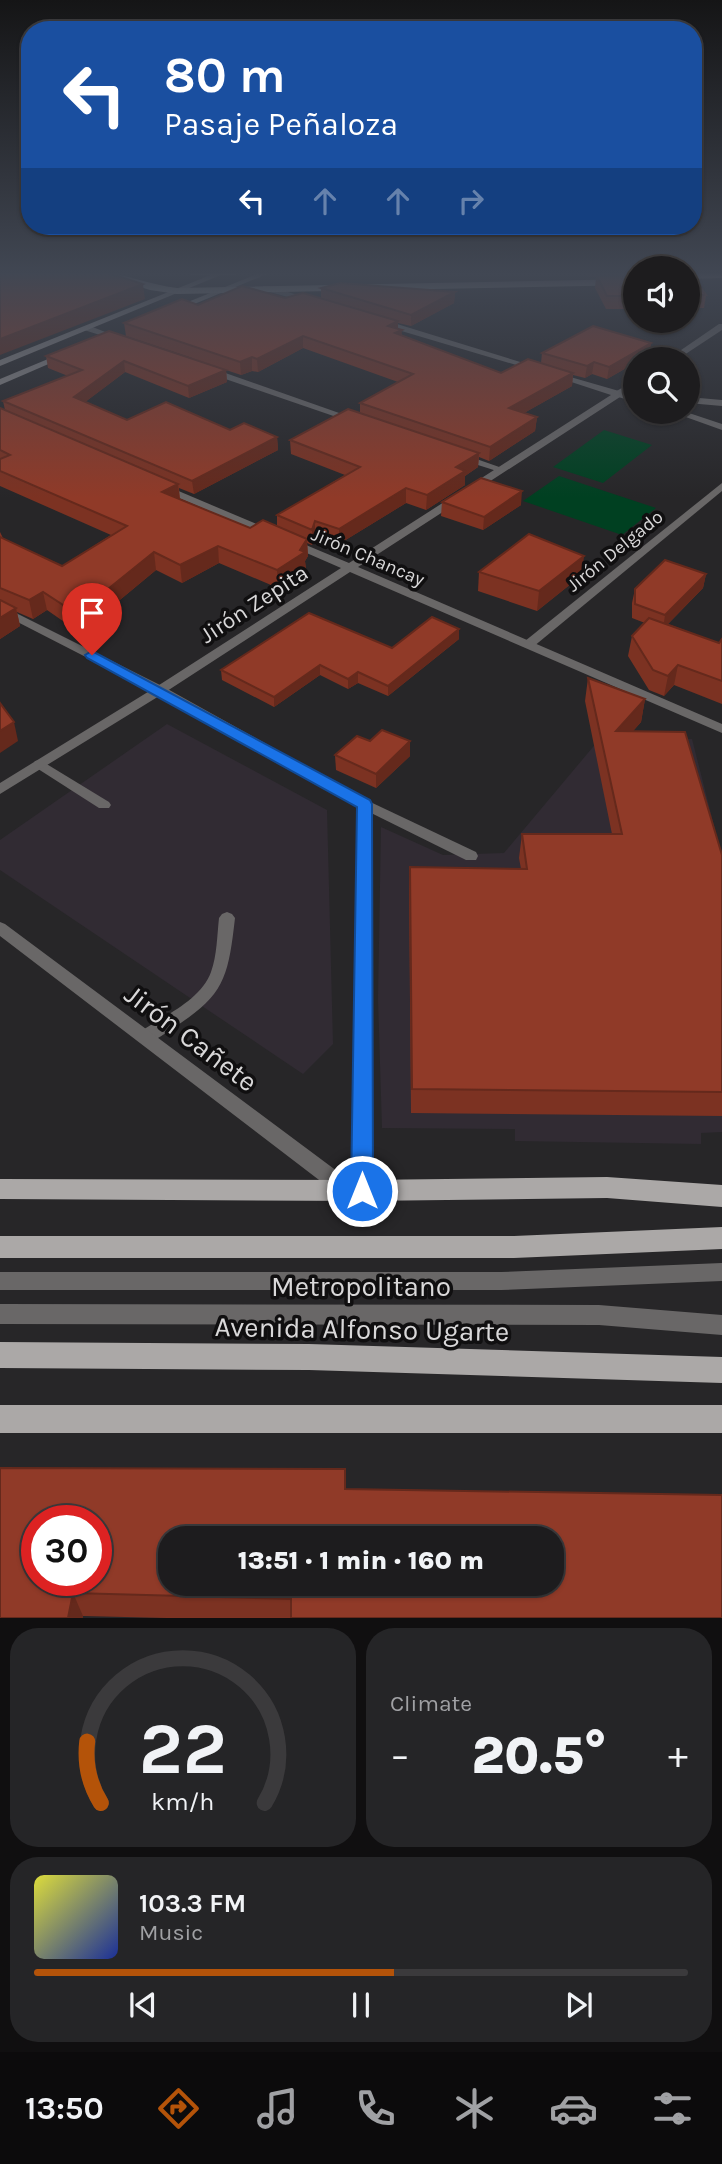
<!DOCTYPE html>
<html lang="en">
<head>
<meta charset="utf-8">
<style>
	body { margin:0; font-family:Karla,sans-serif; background:#252527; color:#f1f3f6; height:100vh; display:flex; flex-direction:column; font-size:26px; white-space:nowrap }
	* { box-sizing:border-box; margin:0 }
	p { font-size:23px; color:#a0a1a4 }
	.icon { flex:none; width:38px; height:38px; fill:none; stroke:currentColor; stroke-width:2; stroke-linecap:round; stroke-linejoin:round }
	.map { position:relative; height:1618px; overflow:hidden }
	.panel { display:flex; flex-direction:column; gap:10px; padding:10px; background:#100f10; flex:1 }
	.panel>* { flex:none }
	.guide { position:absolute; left:21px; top:21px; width:681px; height:214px; border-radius:28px; box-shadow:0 2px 5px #0004,0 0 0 2px #3b3a3c; background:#1a4fa0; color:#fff; overflow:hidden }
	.tools { position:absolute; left:623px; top:256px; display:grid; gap:14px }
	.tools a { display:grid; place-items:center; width:77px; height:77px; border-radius:50%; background:#1d1c1e; box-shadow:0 2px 5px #0004,0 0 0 2px #3b3a3c; font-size:35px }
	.speed { position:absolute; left:21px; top:1505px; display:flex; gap:14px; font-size:35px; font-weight:700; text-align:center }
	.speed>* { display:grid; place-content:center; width:91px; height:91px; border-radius:50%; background:#1d1c1e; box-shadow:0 2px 5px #0004,0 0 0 2px #3b3a3c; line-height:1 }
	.speed .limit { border:10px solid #d22; background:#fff; color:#111 }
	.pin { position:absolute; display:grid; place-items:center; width:60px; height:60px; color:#fff; margin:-72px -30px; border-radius:50% 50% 50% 0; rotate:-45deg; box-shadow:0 0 7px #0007 }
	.pin .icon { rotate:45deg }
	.me { position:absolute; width:77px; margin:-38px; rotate:0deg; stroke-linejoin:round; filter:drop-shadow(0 0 5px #0008) }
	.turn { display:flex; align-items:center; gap:24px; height:147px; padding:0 28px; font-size:32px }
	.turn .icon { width:91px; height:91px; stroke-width:2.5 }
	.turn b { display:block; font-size:49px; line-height:60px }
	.lanes { display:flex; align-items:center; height:66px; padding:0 28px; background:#0003; justify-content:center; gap:35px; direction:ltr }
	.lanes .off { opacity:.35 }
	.big { font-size:52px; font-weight:800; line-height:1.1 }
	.panel .card { flex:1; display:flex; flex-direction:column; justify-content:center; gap:10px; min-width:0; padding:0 24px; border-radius:28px; background:#252527 }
	.panel .dial { align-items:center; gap:0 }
	.dial svg { height:182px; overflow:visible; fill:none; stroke:#3b3a3c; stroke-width:7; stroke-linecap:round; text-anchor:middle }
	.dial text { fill:#f1f3f6; stroke:none }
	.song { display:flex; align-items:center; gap:21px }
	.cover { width:84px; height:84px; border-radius:10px; background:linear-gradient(135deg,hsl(60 70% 55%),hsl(230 70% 35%)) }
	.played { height:7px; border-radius:4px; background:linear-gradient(90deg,#b45309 55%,#3b3a3c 55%) }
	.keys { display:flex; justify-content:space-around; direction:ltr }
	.heat { display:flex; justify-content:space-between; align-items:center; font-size:38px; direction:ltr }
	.panel .tiles { flex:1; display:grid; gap:10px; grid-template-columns:1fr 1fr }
	.card:last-child { grid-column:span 2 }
	.trip { position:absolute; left:158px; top:1526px; width:406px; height:70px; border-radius:28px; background:#1d1c1e; box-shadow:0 2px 5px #0004,0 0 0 2px #3b3a3c; font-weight:800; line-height:70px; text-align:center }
	.tabs { display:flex; height:112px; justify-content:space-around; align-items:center; background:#0c0b0c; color:#a0a1a4 }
	.tabs .icon { width:49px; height:49px }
	.tabs .active { color:#b45309 }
	.tabs b { font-size:32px; color:#f1f3f6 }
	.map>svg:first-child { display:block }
	.built { fill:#312b33 }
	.green { fill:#004021 }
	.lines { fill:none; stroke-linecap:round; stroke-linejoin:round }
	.service { fill:#696767; fill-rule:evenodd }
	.minor { fill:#696767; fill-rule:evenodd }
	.tertiary { fill:#696767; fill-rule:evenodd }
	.secondary { fill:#8e8b8b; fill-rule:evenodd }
	.primary { fill:#aba8a7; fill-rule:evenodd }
	.wall { fill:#7c3222; fill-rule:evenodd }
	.shaded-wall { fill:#65291c }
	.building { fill:#903a28; stroke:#65291c; stroke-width:2; fill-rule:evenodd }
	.route { fill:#1a73e8; stroke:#114b97; stroke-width:2 }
	.labels { text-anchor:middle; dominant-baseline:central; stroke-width:7; stroke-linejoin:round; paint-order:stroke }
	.far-street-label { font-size:19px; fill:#d9d8d9; stroke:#100f10 }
	.street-label { font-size:23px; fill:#d9d8d9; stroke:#100f10 }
	.near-street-label { font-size:28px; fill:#d9d8d9; stroke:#100f10 }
</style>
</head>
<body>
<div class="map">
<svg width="722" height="1618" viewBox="0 0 722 1618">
	<rect width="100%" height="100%" fill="#272628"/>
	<!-- built -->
	<g class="built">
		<polygon points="167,724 327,810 333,1044 303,1074 0,870 0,840"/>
		<polygon points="692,739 722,857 722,1132 701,1133 701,1144 515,1141 515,1129 382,1128 378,999 381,827 443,855 504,853 598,741"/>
	</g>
	<!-- green -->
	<g class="green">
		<polygon points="604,430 652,445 603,483 553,467"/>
		<polygon points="559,476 656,508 622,535 523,501"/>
	</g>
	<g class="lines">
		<!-- service -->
		<g class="service">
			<polygon points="40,760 109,802 111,805 109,808 99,808 35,767 33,764 35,761"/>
			<polygon points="364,799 476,852 478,856 476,860 466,860 359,807 357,804 359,801"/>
			<path d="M227 912 232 914 235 918C228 980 224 996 170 1030 161 1036 152 1044 141 1041L139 1036 141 1031C164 1016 201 1000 211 972 217 955 217 936 219 918L222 914Z"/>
			<polygon points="722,1263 722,1281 501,1290 0,1290 0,1272 501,1272"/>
			<polygon points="0,1304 599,1305 722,1315 722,1335 599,1325 0,1324"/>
		</g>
		<!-- minor -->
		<g class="minor">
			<polygon points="719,324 722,324 722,330 678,359 668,359"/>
			<polygon points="84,326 90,326 123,339 119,341 84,330"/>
			<polygon points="208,369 214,369 359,420 351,422 208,373"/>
			<polygon points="635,380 635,387 625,393 635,396 635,402 615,396 615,392"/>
			<polygon points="669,411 683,411 722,424 722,430"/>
			<polygon points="459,455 465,455 505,469 500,472 459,459"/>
			<polygon points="722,483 722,491 533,647 525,647 525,641"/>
			<polygon points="0,605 164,687 369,801 371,804 371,1191 369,1197 362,1199 354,1195 347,1198 340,1196 0,936 0,922 5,924 353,1183 357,806 156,693 0,613"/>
		</g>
		<!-- tertiary -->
		<g class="tertiary">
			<polygon points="263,286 269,286 316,301 309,303 263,290"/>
			<polygon points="378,320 384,320 540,368 533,370 378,324"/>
			<polygon points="553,372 619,391 635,392 635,398 620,397 358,567 722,724 722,733 350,572 164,693 0,794 0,783 156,687 341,568 286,544 286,540 294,540 349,563 611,395 553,376"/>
			<polygon points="688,397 722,400 722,406 688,403"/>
			<polygon points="162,484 273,531 274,533 269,536 265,535 158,489 157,487"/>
		</g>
		<!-- secondary -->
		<g class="secondary">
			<polygon points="218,272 228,272 0,366 0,360"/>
			<polygon points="262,272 272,272 175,312 168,310"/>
			<polygon points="60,354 67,356 0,385 0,379"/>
		</g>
		<!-- primary -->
		<g class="primary">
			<path d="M92 272C120 271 149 285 177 288L635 279V285L177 294 150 290Z"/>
			<polygon points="187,272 240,272 235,275 191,275"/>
			<polygon points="722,272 722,278 688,279 688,273"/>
			<polygon points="607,1177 722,1185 722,1207 607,1198 362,1201 0,1199 0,1179 362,1180"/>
			<polygon points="722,1227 722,1249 514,1258 0,1258 0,1236 514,1236"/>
			<polygon points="0,1342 309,1344 722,1357 722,1383 309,1370 0,1368"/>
			<rect x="0" y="1405" width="722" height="28"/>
		</g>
	</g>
	<!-- wall -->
	<g class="wall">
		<polygon points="587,272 635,272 635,309 606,309 595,288 596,277 589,277"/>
		<polygon points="688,272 706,295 704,308 688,308"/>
		<path d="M321 288 455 292 454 303 411 326 398 323V329L402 335 501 373 541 363 542 353 651 343 649 355 635 359V363L607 379 592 374 585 378 573 375 572 386 524 413 537 417 535 431 489 461 479 457 478 467 465 476V485L426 510 406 503 339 544 315 536 312 545 307 543 308 556 305 561 306 570 278 588 219 563 182 583 156 570 80 633 47 610 33 619 17 612 20 626 0 639V532L3 538 62 566 111 535 0 486V408L5 410 3 401 68 376 48 368 46 356 192 358 126 336 124 323 198 305 285 298H321ZM303 348 398 382 360 403V413L290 440 291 454 345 475 277 515V526L250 528 180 499 179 488 194 494 278 450 277 437 230 430 127 420 85 402 125 372 189 398 227 382 226 370 241 375 252 371 258 372Z"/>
		<polygon points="442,502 521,505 483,530 441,516"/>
		<polygon points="479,572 582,575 537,611 478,591"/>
		<polygon points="706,574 703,588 668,624 719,643 722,639 722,704 674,685 664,696 649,690 628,656 632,636 645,623 632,618 632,603 635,589"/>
		<polygon points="459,629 459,639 388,696 358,683 348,689 320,675 274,707 222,680 221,670 392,648"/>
		<polygon points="588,678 645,699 641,722 633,731 722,855 722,1116 411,1113 409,891 410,867 521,869 519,858 522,834 612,834 585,701"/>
		<polygon points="335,755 410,756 376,788 336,770"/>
		<polygon points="346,1489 722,1618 166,1618 83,1616 0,1618"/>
	</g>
	<!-- shaded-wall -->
	<g class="shaded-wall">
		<polygon points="143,284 145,299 0,355 0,339"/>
		<polygon points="455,292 454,303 411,326 411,315"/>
		<polygon points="398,321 398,332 402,330 401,343 388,326"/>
		<polygon points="303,336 303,348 258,372 257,359"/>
		<polygon points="651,343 649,355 642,359 635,359 635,363 607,379 609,367"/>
		<polygon points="252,357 252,371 241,375 240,362"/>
		<polygon points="124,361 125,372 76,409 74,397"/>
		<polygon points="594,362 592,374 585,378 587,366"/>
		<polygon points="226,370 227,382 189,398 188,386"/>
		<polygon points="573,373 572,386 508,422 509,408"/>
		<polygon points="537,417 535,431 489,461 490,447"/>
		<polygon points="277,437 278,450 194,494 192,481"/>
		<polygon points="479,453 478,467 465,476 465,485 426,510 427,495 456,467"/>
		<polygon points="178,484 180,501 162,492"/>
		<polygon points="406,488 406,503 339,544 339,529"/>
		<polygon points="522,491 521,505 483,530 484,517"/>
		<polygon points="315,521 315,536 312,545 312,530"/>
		<polygon points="307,539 308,556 305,561 306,570 278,588 277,570 300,550"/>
		<polygon points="218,546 219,563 182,583 180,565"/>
		<polygon points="154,552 156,570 80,633 77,614"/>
		<polygon points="584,556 582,575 537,611 539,591"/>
		<polygon points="706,574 703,588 663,629 665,615"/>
		<polygon points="43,592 47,610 33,619 29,600"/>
		<polygon points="16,608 20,626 0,639 0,618"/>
		<polygon points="459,629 459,639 388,696 388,686"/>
		<polygon points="320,665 320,675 274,707 274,697"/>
		<polygon points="678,665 674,685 664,696 668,676"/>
		<polygon points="358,672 358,683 348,689 348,679"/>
		<polygon points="645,699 641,722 612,755 616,731"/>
		<polygon points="14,722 18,741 0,753 0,731"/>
		<polygon points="410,741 410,756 376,788 376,774"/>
		<polygon points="73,1593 83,1616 83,1618 68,1618"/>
	</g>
	<!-- building -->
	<g class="building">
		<polygon points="0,272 105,272 143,284 0,339"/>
		<polygon points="688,272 690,272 706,295 688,295"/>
		<polygon points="635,275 635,296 607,296 597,276"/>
		<polygon points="340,283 455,292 411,315 321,288"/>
		<polygon points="242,286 285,298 303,293 398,321 388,326 402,330 395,333 501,373 528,359 573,373 509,408 537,417 490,447 360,403 413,374 303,336 257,359 252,357 240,362 124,323 182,299 198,305"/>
		<polygon points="593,326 651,343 609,367 594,362 587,366 542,353"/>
		<polygon points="109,331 226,370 188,386 124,361 74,397 127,420 166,402 230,430 244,423 277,437 192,481 3,401 82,370 46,356"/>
		<polygon points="0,408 178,484 162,492 250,528 263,520 307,539 300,550 305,552 277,570 218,546 180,565 154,552 77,614 43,592 29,600 0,588 0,537 62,566 127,526 0,471 0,459 10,455 0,450"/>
		<polygon points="348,409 479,453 456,467 465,471 427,495 406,488 339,529 315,521 312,530 277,515 360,467 290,440"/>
		<polygon points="481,478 522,491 484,517 442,502"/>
		<polygon points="529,534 584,556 539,591 479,572"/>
		<polygon points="665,560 706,574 665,615 635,604 635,589"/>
		<polygon points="0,600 16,608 0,618"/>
		<polygon points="309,613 392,648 432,617 459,629 388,686 358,672 348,679 320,665 274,697 221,670"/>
		<polygon points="649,618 719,643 722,639 722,681 678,665 668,676 653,670 632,636"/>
		<polygon points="588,678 645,699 616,731 685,732 722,855 722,1092 412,1089 410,867 527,869 522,834 622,834"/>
		<polygon points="0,703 14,722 0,731"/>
		<polygon points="382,730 410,741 376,774 335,755 357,736 370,741"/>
		<path d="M0 1468 345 1469V1489L722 1495V1618H291V1599L73 1593 68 1618H0ZM37 1521H96V1580H37ZM170 1538H551V1584H170Z"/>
	</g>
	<!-- sky -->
	<linearGradient id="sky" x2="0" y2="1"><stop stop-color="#151516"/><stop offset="0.55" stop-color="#414753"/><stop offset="1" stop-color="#414753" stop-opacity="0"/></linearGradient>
	<rect width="722" height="498" fill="url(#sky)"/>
	<!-- route -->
	<polygon class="route" points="92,651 370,800 372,804 373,1191 370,1197 362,1200 355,1197 351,1191 357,807 87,658 85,655"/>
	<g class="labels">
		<!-- far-street labels -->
		<g class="far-street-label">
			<text transform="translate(615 551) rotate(-39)">Jirón Delgado</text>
			<text transform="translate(368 557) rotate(23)">Jirón Chancay</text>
		</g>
		<!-- street labels -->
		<g class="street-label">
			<text transform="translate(254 604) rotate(-33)">Jirón Zepita</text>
		</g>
		<!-- near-street labels -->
		<g class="near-street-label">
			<text transform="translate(191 1038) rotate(37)">Jirón Cañete</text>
			<text x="361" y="1286">Metropolitano</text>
			<text transform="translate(362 1329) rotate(1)">Avenida Alfonso Ugarte</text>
		</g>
	</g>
</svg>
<div class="tools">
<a><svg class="icon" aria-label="sound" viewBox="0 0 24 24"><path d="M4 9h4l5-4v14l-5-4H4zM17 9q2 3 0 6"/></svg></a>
<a><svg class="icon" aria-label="search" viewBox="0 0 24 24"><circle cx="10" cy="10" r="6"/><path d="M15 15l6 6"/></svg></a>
</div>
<div class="speed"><div class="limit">30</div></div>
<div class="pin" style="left:92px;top:655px;background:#d93025"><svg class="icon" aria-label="arrive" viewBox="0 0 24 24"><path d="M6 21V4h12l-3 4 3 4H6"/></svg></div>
<svg class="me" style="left:362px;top:1191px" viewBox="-20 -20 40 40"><circle r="17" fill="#1a73e8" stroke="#fff" stroke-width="3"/><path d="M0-11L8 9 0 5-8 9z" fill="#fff"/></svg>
<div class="trip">13:51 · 1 min · 160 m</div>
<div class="guide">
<div class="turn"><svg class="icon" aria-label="left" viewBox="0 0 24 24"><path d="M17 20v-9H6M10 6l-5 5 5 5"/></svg><div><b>80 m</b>Pasaje Peñaloza</div></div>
<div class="lanes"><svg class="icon" aria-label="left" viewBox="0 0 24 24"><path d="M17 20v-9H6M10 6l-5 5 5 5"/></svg><svg class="icon off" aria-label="ahead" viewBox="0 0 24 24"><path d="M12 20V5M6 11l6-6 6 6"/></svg><svg class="icon off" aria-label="ahead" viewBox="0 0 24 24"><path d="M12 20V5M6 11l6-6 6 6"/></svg><svg class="icon off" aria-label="right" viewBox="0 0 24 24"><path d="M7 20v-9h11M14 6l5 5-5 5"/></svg></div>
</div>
</div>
<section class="panel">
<div class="tiles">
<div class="card dial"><svg viewBox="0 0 100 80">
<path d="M14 69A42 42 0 1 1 86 69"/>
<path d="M14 69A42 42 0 0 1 8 42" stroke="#b45309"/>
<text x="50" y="56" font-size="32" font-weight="700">22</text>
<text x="50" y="72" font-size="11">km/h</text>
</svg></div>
<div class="card"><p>Climate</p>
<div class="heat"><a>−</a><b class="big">20.5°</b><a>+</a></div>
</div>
<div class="card">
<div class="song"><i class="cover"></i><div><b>103.3 FM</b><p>Music</p></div></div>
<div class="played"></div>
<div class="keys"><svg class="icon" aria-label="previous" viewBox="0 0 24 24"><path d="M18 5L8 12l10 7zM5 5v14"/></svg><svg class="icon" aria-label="pause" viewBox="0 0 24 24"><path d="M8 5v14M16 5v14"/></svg><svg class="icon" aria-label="next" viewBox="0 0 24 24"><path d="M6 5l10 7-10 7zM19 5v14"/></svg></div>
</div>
</div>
</section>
<nav class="tabs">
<b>13:50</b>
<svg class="icon active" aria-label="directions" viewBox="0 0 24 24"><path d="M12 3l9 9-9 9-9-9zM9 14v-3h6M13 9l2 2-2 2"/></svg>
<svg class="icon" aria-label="music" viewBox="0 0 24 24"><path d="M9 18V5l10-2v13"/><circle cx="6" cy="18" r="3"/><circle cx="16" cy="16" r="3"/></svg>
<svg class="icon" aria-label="phone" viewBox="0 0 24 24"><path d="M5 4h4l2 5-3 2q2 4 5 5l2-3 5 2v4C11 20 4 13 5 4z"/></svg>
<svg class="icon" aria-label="climate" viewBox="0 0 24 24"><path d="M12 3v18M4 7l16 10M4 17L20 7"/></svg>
<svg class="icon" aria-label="car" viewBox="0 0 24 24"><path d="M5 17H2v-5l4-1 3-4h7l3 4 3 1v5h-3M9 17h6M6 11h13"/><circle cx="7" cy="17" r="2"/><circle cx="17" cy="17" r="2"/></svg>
<svg class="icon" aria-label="filters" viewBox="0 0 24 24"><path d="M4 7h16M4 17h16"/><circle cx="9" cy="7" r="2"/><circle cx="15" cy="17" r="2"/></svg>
</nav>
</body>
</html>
